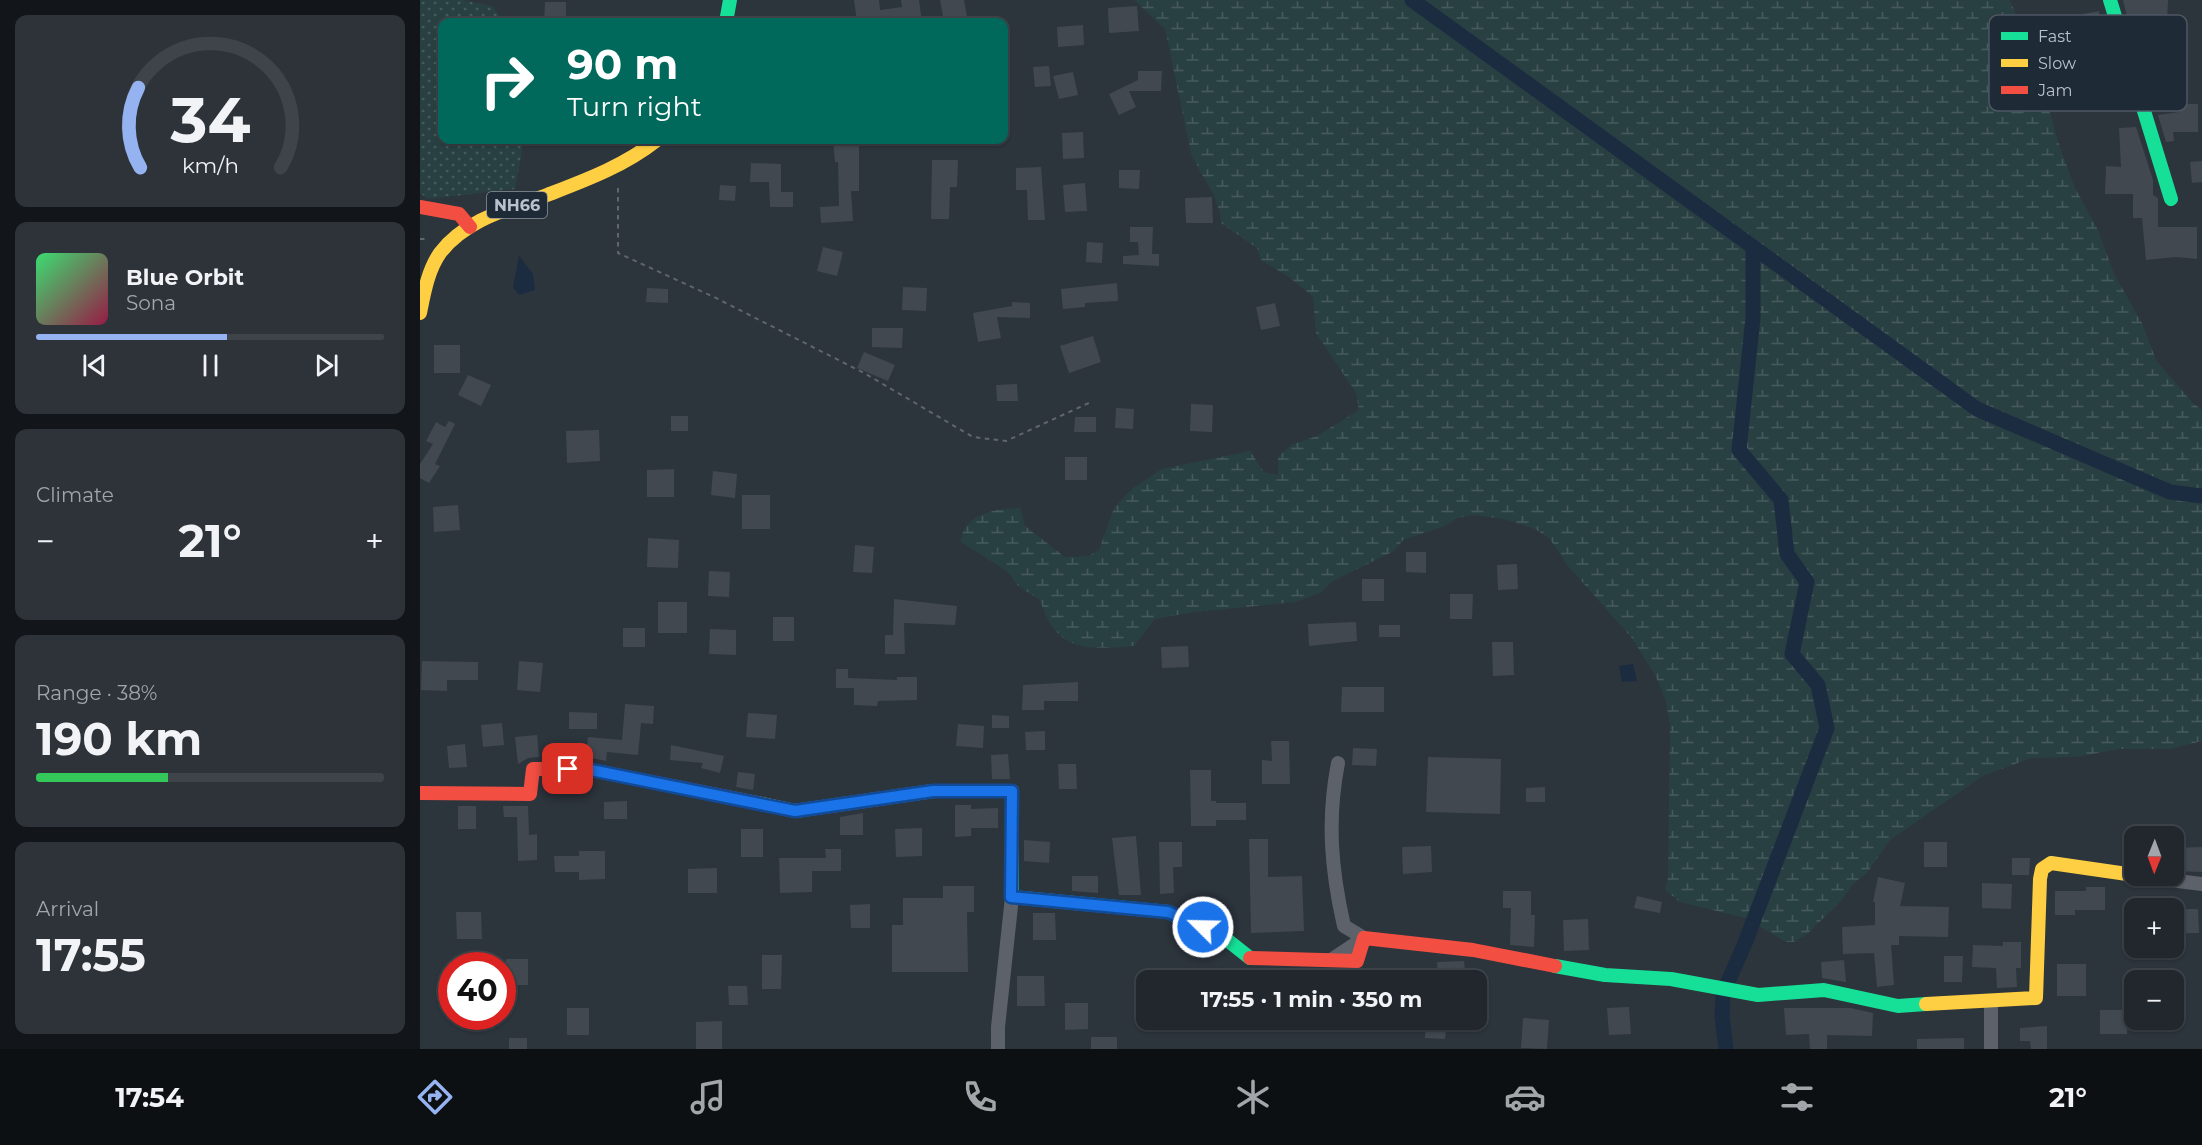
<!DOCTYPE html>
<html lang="en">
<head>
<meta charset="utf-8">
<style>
	body { margin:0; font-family:Montserrat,sans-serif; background:#2d3339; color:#f1f3f6; height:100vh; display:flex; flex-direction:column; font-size:22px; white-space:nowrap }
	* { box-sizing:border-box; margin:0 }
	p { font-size:20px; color:#a2a5aa }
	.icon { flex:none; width:33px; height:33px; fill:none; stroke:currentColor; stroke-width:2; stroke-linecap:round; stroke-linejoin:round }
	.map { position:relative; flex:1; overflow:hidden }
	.sheet { display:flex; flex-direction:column; gap:15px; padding:15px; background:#121519; width:420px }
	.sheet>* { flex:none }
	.banner { position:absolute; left:18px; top:18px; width:570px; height:126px; border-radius:12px; box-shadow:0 2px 4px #0004,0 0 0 2px #3e4449; background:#00695c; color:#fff; overflow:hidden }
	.needle { width:39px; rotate:181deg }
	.tools { position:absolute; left:1704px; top:826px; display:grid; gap:12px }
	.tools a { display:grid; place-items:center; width:60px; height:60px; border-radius:12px; background:#21272d; box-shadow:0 2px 4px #0004,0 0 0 2px #3e4449; font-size:30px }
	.speed { position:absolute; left:18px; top:952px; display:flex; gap:12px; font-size:30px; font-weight:700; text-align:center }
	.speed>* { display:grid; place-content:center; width:78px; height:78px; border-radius:50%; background:#21272d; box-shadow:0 2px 4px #0004,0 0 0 2px #3e4449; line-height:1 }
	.speed .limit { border:9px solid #d22; background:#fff; color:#111 }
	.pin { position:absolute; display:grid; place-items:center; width:51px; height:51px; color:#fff; margin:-26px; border-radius:12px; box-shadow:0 3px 9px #0006 }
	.me { position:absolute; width:66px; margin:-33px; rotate:293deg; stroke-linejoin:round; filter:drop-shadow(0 0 4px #0008) }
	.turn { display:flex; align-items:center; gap:21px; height:126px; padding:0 30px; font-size:27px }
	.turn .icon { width:78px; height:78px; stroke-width:2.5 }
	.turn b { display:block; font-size:42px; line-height:51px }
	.big { font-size:45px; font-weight:700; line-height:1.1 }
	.sheet .tile { flex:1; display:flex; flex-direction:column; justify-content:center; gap:9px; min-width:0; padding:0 21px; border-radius:12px; background:#2d3339 }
	.sheet .dial { align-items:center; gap:0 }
	.dial svg { height:156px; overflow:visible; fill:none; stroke:#3e4449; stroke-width:7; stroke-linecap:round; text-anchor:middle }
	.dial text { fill:#f1f3f6; stroke:none }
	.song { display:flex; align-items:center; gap:18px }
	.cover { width:72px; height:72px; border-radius:9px; background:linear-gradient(135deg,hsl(140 70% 55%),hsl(340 70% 35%)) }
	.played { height:6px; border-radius:3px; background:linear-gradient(90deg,#95b2f1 55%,#3e4449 55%) }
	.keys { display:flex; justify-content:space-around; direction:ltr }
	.heat { display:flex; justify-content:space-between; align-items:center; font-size:33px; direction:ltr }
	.charge { height:9px; border-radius:4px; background:linear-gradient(90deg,#34c759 38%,#3e4449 0) }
	.trip { position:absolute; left:716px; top:970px; width:351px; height:60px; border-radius:12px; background:#21272d; box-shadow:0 2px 4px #0004,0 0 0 2px #3e4449; font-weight:700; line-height:60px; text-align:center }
	.tab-bar { display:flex; height:96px; justify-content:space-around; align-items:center; background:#0d1012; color:#a2a5aa }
	.tab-bar .icon { width:42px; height:42px }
	.tab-bar .active { color:#95b2f1 }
	.tab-bar b { font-size:27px; color:#f1f3f6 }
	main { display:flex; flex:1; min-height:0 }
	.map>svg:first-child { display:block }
	.grass { fill:url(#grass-dots) }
	.wetland { fill:url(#wetland-marsh) }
	.water { fill:#1b2c41 }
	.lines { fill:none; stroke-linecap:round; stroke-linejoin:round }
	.stream { stroke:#1b2c41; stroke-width:4.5 }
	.canal { stroke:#1b2c41; stroke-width:15 }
	.building { fill:#414850 }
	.path { stroke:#60666b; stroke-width:2; stroke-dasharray:4.5 4.5; stroke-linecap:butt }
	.street { stroke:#5d626a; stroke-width:14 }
	.fast { stroke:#16e098; stroke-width:14 }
	.slow { stroke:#ffcf43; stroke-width:14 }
	.jam { stroke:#f24e42; stroke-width:14 }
	.route-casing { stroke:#114b97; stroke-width:15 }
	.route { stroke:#1a73e8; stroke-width:10 }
	.labels { text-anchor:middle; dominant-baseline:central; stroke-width:6; stroke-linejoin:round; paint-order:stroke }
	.shield { fill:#1f2a37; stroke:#8a949f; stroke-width:1.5 }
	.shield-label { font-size:16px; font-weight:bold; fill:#b8c1cc }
	.key { fill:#1f2a37; stroke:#4d5764; stroke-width:1.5 }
	.key-label { font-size:16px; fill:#b8c1cc }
</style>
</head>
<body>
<main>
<section class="sheet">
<div class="tile dial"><svg viewBox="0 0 100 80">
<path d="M14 69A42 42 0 1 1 86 69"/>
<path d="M14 69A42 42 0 0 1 13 28" stroke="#95b2f1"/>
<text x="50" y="56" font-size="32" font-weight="700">34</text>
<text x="50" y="72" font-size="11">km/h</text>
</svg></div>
<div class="tile">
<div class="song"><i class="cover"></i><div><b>Blue Orbit</b><p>Sona</p></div></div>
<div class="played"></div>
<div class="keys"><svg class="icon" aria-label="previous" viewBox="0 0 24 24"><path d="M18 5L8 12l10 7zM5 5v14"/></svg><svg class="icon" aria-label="pause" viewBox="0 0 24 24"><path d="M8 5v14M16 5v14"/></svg><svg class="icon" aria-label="next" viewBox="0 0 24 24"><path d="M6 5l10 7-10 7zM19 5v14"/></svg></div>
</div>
<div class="tile"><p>Climate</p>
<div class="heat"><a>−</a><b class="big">21°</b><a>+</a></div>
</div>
<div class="tile"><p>Range · 38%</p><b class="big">190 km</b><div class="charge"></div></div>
<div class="tile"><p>Arrival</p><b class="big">17:55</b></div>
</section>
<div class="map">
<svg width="1782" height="1049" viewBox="0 0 1782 1049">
	<defs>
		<pattern id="grass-dots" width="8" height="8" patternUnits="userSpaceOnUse" patternTransform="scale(1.5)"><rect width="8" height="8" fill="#294042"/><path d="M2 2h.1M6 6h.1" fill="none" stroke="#465a5c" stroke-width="1.8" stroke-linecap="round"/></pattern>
		<pattern id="wetland-marsh" width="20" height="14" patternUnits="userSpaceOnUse" patternTransform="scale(1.5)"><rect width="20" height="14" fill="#294042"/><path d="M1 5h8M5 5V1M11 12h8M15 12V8" fill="none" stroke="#465a5c"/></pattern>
	</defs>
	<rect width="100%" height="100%" fill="#2c343c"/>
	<!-- grass -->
	<polygon class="grass" points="0,0 42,0 73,6 83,22 22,22 22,140 104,140 95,189 8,199 0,193"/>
	<!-- wetland -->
	<path class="wetland" d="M714 0H1590L1615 62 1640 147 1655 188 1678 230 1694 274 1722 323 1736 360 1772 402 1782 410V741L1750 749H1700L1656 757 1611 758 1563 776 1470 840 1447 873 1433 884 1421 901 1386 935 1374 942H1366L1325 918 1260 902 1245 890 1248 878 1250 726 1246 701 1235 675 1211 637 1148 566 1129 538 1115 529 1084 519 1053 515 1037 518 1025 526 983 540 974 551 913 581 900 593 876 602 775 612 735 619 714 646C666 650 636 652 620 600L598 586 588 572 541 542C542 513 579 508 600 508L605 526 645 557 668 556 679 550 694 508 713 488 742 469 830 451 844 472 858 475V457L871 445 897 436 939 410 936 393 896 333 893 297 869 277 841 260 837 248 801 223C800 197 781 177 771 153L745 29Z"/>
	<!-- water -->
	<g class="water">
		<polygon points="99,256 113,274 115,290 99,295 93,287"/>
		<polygon points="1213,664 1217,681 1202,682 1199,666"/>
	</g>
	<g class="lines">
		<!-- stream -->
		<polyline class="stream" points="1309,978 1319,958"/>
		<!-- canal -->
		<g class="canal">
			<polyline points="992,0 1557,409 1750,492 1782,496"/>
			<polyline points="1307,984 1325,943 1407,728 1398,685 1372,654 1387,582 1367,554 1361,500 1319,450 1333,318 1333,248"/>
			<polyline points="1303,995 1302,1016 1306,1049"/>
		</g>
	</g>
	<!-- building -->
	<g class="building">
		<polygon points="434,0 459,0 460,10 482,7 481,0 499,0 502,22 437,22"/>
		<polygon points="520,0 544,0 548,22 524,22"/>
		<polygon points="1703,0 1748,0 1747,24 1759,22 1763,43 1764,69 1741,69 1741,44 1734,46 1727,15 1707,16"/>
		<polygon points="125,2 146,2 146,22 124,22"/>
		<polygon points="717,6 719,31 689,33 688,8"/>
		<polygon points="1679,11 1683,37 1667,39 1663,14"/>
		<polygon points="663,25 664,45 638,47 637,27"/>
		<polygon points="629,66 631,86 615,87 613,67"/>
		<polygon points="718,71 742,71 741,91 709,91 716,107 699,115 689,94 718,80"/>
		<polygon points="653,72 658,95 639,99 633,76"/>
		<polygon points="1759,104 1778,104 1778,132 1753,132 1754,141 1746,142 1738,115 1759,112"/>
		<polygon points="1716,127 1733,180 1733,195 1738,198 1738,227 1777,227 1777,259 1756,257 1726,260 1722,218 1713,218 1713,194 1685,194 1686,166 1701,167 1699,128"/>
		<polygon points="663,132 664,158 643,159 642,133"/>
		<polygon points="413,140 439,140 439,191 431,191 433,221 401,223 400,207 419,206 418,162 415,162"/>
		<polygon points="512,160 538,160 537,187 530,187 529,219 511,219"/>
		<polygon points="1782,161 1782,182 1772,183 1770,162"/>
		<polygon points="331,163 361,164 361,192 373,192 373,207 350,207 349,182 330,182"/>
		<polygon points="621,167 625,220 608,220 607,190 596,190 596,168"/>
		<polygon points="699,170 720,170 719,189 699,188"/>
		<polygon points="665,183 667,211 645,212 643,185"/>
		<polygon points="300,185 316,186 315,201 299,200"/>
		<polygon points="792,197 793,223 766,223 765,198"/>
		<polygon points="710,227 733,227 732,254 739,254 739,266 703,264 703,256 719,255 718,242 710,242"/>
		<polygon points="667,242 683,243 682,263 666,262"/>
		<polygon points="403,247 423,252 417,276 397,271"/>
		<polygon points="697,283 698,301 665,303 665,307 643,309 641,289"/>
		<polygon points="483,287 507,288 506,311 482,310"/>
		<polygon points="227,288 248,289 248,303 226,302"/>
		<polygon points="592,302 610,303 610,318 577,317 581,338 558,342 553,313 592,306"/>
		<polygon points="855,303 860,326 841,330 836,307"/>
		<polygon points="452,328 483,328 482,348 452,347"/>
		<polygon points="673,336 681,362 649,373 640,346"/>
		<rect x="14" y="345" width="26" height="28"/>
		<polygon points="444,352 475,365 468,381 437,368"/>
		<polygon points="48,375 71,385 61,406 38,395"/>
		<polygon points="597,384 598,401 577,401 576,385"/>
		<polygon points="771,404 793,405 792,432 770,431"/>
		<polygon points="696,408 714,409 713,429 695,428"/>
		<rect x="251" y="416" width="17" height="15"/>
		<polygon points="655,417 676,417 676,432 654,432"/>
		<polygon points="29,421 35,424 15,464 20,466 9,483 0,478 0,464 13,444 6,441 16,422 25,427"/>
		<polygon points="179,430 180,461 147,463 146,431"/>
		<rect x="645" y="457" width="22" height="23"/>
		<polygon points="254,469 254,497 227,497 227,470"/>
		<polygon points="293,471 317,474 315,498 291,495"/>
		<rect x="322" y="495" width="28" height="34"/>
		<polygon points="38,505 40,530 14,532 13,507"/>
		<polygon points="228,538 259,540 258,568 227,567"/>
		<polygon points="435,545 454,547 452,573 433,572"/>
		<polygon points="986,552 1006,552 1006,573 986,572"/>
		<polygon points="1097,564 1098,589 1078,590 1077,565"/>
		<polygon points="289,571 310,572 309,597 288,596"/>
		<rect x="942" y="579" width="22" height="22"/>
		<polygon points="1030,594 1053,594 1052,619 1030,619"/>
		<polygon points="474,599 537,606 535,625 484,623 485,654 465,654 465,635 473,635"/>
		<rect x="238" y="602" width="29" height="31"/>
		<rect x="353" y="617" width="21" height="24"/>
		<polygon points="936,622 937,641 889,646 888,624"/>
		<rect x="959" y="625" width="21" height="12"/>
		<rect x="203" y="628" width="22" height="19"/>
		<polygon points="290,629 316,630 316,655 289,654"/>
		<polygon points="1072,642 1093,642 1094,675 1073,676"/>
		<polygon points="768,646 769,667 742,668 741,647"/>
		<polygon points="2,661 58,662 58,680 27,680 27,691 1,690"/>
		<polygon points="99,661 123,663 120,692 97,690"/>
		<polygon points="416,669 428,669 428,678 477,680 477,677 497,677 497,700 458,701 457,706 434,705 434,688 416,688"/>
		<polygon points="658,682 658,701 624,701 624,710 602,710 603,685"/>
		<polygon points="922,687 964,687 964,712 921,712"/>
		<polygon points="205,704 234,706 233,724 221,723 218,755 187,752 186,761 166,757 168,737 202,740"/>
		<polygon points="149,712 177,713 177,729 149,729"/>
		<polygon points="328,713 357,715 355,739 326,737"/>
		<polygon points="572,715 589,716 589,728 572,728"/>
		<polygon points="82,723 84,745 63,747 61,725"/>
		<polygon points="538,724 564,726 563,748 536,746"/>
		<polygon points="625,731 625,750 606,750 605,732"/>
		<polygon points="117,735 119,757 108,758 98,764 95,737"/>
		<polygon points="851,741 869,741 870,784 842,784 842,760 852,761"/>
		<polygon points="45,744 47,767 29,768 27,746"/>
		<polygon points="251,745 304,756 300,773 281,768 283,763 250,760"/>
		<polygon points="933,748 957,749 956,766 932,765"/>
		<polygon points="588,754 590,779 572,779 571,755"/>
		<polygon points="1008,757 1081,759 1080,814 1006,812"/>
		<polygon points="638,764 656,764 657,789 639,789"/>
		<polygon points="770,770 791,770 791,801 796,801 796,803 826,803 826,820 796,820 796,826 771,826"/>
		<polygon points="318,772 335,774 333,790 316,787"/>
		<polygon points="1125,787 1125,802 1106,802 1106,788"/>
		<polygon points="207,801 207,819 184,819 184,802"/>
		<polygon points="535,805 551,805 551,809 578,808 578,828 551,828 551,836 535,837"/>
		<rect x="38" y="806" width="18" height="23"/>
		<polygon points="83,806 108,806 109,835 117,834 117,860 98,861 97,817 84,817"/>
		<polygon points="443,813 443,835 420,835 420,817"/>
		<polygon points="502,828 502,856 476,857 475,829"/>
		<rect x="321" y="829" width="22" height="28"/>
		<polygon points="716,836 721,895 699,895 692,838"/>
		<polygon points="829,839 848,839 848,877 882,876 884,931 831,933"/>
		<polygon points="604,840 630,842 629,863 604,861"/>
		<polygon points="739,842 762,842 762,867 753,867 754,893 740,894"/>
		<rect x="1504" y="842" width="23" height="25"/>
		<polygon points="1011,846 1012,872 983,874 982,847"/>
		<polygon points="1782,847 1782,872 1754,871 1754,848"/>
		<polygon points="405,849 421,849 421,871 392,871 392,892 360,893 359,858 406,858"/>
		<polygon points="159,851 185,851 185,879 159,880 159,872 135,872 134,856 159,856"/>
		<polygon points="1592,858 1610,858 1609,875 1592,875"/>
		<polygon points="297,868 297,893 268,893 268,869"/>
		<polygon points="652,876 678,876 678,893 652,891"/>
		<polygon points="1458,877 1485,883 1480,906 1529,907 1528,937 1479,936 1479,945 1471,945 1474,985 1457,987 1454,953 1423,954 1422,927 1455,925 1455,902 1453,902"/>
		<polygon points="1562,883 1592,884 1591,909 1562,908"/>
		<polygon points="523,886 554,886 554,912 547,912 548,972 472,972 472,925 483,925 483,898 523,898"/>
		<polygon points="1666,887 1685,887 1685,910 1655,910 1655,915 1635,915 1635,891 1666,891"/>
		<polygon points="1083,891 1111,891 1111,915 1115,915 1114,947 1090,945 1091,908 1083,908"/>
		<polygon points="1217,896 1242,902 1240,913 1214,908"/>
		<polygon points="450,904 450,928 431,928 430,905"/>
		<polygon points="1754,909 1778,909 1779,933 1754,933"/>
		<polygon points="36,912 61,912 62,939 37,939"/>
		<polygon points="613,913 635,913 636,940 613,940"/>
		<polygon points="1168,919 1169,950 1144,951 1143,920"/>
		<polygon points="1583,942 1601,942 1601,968 1596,968 1597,987 1577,988 1576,968 1552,967 1553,945 1583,946"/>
		<polygon points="342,955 362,955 361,989 342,989"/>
		<polygon points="1524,956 1543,956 1542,982 1524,982"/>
		<rect x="86" y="959" width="22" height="26"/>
		<polygon points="1424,960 1426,982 1402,978 1401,962"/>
		<polygon points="1044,961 1046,981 1018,981 1017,962"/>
		<rect x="1637" y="964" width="29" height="32"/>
		<polygon points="597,976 624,976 625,1006 597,1006"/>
		<polygon points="308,986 327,986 328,1005 309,1005"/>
		<polygon points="645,1003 668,1003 668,1029 645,1030"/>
		<polygon points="1209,1007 1211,1034 1189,1035 1187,1008"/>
		<rect x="147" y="1008" width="22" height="27"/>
		<polygon points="1364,1008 1431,1008 1453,1013 1452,1036 1407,1035 1407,1049 1390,1049 1389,1034 1366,1035"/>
		<rect x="1680" y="1010" width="27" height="24"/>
		<polygon points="1103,1018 1129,1020 1127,1049 1101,1048"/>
		<polygon points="1006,1020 1027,1020 1025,1039 1005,1038"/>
		<polygon points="302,1021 302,1049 276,1049 276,1022"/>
		<polygon points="1627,1026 1627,1049 1611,1049 1610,1041 1600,1041 1600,1028"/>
		<rect x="671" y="1037" width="26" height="12"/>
		<rect x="89" y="1038" width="18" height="11"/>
		<polygon points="1544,1038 1544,1049 1497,1049 1497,1039"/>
	</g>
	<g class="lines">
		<!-- path -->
		<g class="path">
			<polyline points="198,188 198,253 294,297 444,373 553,437 586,441 671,402"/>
			<polyline points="0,239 6,239"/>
		</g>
		<!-- street -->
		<g class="street">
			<polyline points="1718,876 1782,884"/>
			<path d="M911 960 944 938 924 926C911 869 907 820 918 763"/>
			<polyline points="578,1049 578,1027 592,897"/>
			<polyline points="1571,1049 1571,1001"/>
		</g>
		<!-- fast -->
		<g class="fast">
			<polyline points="1690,0 1751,199"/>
			<polyline points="306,22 310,0"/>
			<polyline points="592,791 592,897 748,912 801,935 830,958"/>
			<polyline points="1135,966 1185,975 1251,979 1338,995 1404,990 1478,1006 1506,1004"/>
		</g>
		<!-- slow -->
		<g class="slow">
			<path d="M0 313C4 293 8 270 20 253 46 219 89 209 127 195 166 180 204 166 237 140"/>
			<polyline points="338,803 375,811 513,791 592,791"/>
			<polyline points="1506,1004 1616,998 1620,879 1622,869 1631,863 1714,875"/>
		</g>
		<!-- jam -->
		<g class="jam">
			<polyline points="0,207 39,214 50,227"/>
			<polyline points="0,793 110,794 113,769 166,769 338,803"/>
			<polyline points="830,958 937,961 944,938 1053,950 1135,966"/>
		</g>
	</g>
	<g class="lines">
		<defs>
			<polyline id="route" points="148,769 166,769 375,811 513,791 592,791 591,897 748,912 783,927"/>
		</defs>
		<!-- route casing -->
		<use href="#route" class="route-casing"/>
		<!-- route -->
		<use href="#route" class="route"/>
	</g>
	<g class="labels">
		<!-- shield labels -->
		<rect class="shield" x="67" y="192" width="60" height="26" rx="4.5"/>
		<g class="shield-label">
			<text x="97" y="205">NH66</text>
		</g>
	</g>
	<!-- legend -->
	<rect x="1569" y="15" width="198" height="96" rx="9" class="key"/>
	<rect x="1581" y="32" width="27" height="8" fill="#16e098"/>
	<rect x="1581" y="59" width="27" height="8" fill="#ffcf43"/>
	<rect x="1581" y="86" width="27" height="8" fill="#f24e42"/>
	<g class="key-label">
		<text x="1618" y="42">Fast</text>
		<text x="1618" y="69">Slow</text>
		<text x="1618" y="96">Jam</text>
	</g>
</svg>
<div class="tools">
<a><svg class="needle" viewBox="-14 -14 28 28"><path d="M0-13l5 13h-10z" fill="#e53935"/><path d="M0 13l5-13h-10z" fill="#a2a5aa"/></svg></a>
<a>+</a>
<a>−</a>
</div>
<div class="speed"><div class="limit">40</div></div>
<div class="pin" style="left:148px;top:769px;background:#d93025"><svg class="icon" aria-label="arrive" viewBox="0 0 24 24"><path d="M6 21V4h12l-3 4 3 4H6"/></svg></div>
<svg class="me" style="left:783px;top:927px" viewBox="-20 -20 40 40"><circle r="17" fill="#1a73e8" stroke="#fff" stroke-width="3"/><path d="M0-11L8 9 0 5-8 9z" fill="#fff"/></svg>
<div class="trip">17:55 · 1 min · 350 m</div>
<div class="banner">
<div class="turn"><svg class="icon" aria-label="right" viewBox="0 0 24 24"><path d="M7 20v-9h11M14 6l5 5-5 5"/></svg><div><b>90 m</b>Turn right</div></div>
</div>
</div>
</main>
<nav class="tab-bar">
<b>17:54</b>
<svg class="icon active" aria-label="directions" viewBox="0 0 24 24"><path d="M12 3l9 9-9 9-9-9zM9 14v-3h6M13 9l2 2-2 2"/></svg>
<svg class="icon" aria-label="music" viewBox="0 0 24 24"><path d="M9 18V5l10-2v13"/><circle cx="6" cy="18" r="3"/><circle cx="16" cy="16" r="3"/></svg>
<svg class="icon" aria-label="phone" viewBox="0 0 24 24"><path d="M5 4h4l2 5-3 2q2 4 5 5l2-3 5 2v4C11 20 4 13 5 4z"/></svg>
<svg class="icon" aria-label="climate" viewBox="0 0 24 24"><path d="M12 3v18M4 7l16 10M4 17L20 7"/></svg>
<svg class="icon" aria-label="car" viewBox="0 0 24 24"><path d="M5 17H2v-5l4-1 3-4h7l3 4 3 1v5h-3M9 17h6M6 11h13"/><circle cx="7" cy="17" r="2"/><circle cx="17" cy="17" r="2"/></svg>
<svg class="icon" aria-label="filters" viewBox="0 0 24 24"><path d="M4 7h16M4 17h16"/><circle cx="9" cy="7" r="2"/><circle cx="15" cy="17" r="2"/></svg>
<b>21°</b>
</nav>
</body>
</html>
